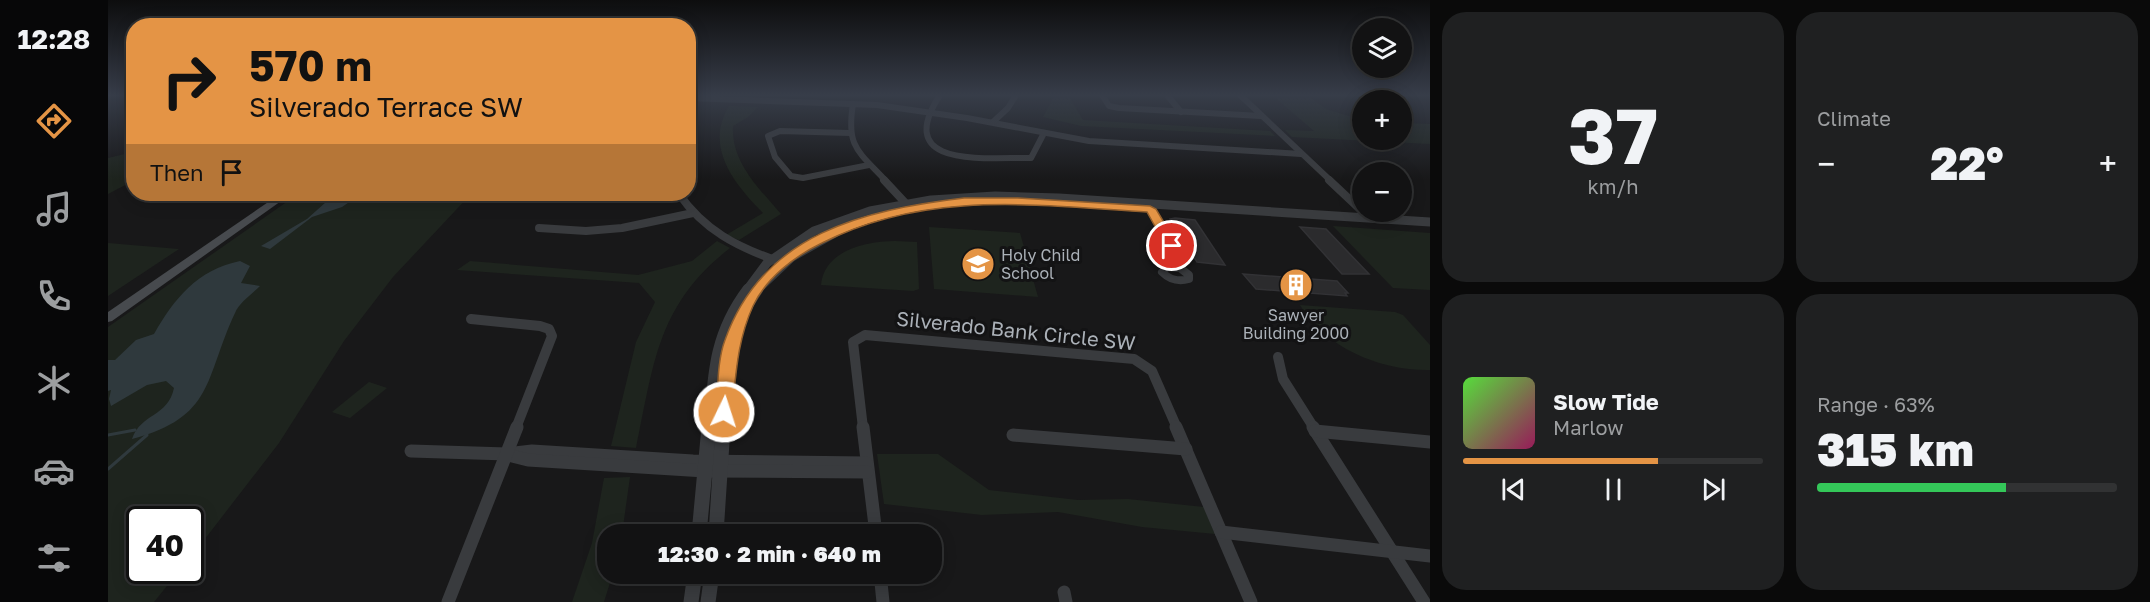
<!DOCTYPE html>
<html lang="en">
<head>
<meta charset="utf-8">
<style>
	body { margin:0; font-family:"Golos Text",sans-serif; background:#1f2021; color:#f1f3f6; height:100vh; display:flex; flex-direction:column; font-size:22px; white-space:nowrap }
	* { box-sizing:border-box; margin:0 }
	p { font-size:20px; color:#9c9ea0 }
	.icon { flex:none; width:33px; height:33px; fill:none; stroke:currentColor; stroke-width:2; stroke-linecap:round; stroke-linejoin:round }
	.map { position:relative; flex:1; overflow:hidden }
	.panel { display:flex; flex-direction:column; gap:12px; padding:12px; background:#0a0a0a; width:720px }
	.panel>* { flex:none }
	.banner { position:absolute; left:18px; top:18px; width:570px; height:183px; border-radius:24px; box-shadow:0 3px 15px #0003,0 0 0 2px #313233; background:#e49445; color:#111; overflow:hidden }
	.controls { position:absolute; left:1244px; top:18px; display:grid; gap:12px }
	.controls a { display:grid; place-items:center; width:60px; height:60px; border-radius:50%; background:#121213; box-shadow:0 3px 15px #0003,0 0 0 2px #313233; font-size:30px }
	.speed { position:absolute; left:18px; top:506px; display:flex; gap:12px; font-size:30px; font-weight:700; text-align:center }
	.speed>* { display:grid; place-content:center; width:78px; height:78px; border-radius:50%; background:#121213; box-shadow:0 3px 15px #0003,0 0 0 2px #313233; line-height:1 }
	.speed .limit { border:3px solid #111; border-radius:9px; background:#fff; color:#111 }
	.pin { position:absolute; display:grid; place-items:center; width:51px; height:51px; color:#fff; margin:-26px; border:3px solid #fff; border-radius:50%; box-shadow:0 2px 6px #0007 }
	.me { position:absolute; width:66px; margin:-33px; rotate:4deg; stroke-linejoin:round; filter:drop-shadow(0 0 4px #0008) }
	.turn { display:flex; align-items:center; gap:21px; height:126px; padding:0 24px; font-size:27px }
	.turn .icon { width:78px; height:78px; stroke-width:2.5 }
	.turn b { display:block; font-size:42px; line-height:51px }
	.then { display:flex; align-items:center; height:57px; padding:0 24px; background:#0003; gap:12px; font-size:22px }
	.big { font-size:45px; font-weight:800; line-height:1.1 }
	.panel .card { flex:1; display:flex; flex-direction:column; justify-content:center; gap:9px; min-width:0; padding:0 21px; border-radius:24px; background:#1f2021 }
	.panel .dial { align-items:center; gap:0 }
	.dial b { font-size:78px; line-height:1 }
	.song { display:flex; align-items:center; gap:18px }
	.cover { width:72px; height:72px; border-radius:9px; background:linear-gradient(135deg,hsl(110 70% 55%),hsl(330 70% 35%)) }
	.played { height:6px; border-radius:3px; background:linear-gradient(90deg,#e49445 65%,#313233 65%) }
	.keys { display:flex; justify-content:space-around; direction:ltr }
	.heat { display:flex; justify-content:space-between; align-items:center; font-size:33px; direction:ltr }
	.charge { height:9px; border-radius:4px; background:linear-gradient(90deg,#34c759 63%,#313233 0) }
	.panel .tiles { flex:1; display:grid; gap:12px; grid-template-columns:repeat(2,1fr) }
	.trip { position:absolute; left:489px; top:524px; width:345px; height:60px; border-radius:24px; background:#121213; box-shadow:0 3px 15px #0003,0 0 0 2px #313233; font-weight:800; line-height:60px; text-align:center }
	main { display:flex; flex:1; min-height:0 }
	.tab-bar { display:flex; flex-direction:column; width:108px; justify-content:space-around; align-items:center; background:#070708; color:#9c9ea0 }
	.tab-bar .icon { width:42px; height:42px }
	.tab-bar .selected { color:#e49445 }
	.tab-bar b { font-size:27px; color:#f1f3f6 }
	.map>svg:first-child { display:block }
	.green { fill:#1e241e }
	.water { fill:#2f393d }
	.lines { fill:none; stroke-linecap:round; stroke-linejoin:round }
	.stream { stroke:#2f393d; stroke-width:3 }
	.building { fill:#2b2b2d; stroke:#323235; stroke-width:1.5 }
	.minor-far3 { stroke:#393b3e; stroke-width:6 }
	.minor-far2 { stroke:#393b3e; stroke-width:8 }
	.minor-far1 { stroke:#393b3e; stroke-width:10 }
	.minor { stroke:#393b3e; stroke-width:13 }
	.tertiary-far2 { stroke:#393b3e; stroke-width:9 }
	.tertiary-far1 { stroke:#393b3e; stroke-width:11 }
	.tertiary { stroke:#393b3e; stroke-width:15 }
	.secondary { fill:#474a4e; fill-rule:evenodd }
	.route { fill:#e49445; stroke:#94602d; stroke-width:1.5 }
	.labels { text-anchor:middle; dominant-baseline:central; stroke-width:6; stroke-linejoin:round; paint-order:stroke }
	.poi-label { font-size:16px; fill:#abb1b8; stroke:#131314; text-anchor:start }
	.near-street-label { font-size:20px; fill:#abb1b8; stroke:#131314 }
</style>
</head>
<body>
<main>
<nav class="tab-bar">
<b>12:28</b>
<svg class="icon selected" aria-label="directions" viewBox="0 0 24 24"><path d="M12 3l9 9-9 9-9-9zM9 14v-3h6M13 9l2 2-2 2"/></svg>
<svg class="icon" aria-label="music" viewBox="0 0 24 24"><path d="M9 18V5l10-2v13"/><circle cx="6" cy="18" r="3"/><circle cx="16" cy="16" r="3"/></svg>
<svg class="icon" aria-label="phone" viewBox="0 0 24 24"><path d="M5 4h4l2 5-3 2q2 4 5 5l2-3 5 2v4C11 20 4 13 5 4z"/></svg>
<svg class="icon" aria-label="climate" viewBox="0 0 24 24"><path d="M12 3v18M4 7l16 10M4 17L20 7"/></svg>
<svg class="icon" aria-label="car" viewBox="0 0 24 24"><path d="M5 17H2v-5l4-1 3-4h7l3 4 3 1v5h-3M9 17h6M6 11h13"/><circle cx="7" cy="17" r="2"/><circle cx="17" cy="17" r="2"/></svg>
<svg class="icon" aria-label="filters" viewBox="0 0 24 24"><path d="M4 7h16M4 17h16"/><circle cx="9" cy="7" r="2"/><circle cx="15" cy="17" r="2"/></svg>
</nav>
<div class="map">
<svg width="1322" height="602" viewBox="0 0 1322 602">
	<rect width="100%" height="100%" fill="#181819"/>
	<!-- green -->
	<g class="green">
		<polygon points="944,95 960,95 975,120 1162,131 1167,136 973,126 935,117 945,98"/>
		<polygon points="1164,95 1199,95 1218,109 1254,120 1254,140 1293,140 1293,123 1322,124 1322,144 1184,137 1177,130 1206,131"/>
		<path d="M621 106 650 107 640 117 625 126C623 162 651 188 673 214L631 240 618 235 655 213C626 184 596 147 621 106Z"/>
		<polygon points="25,152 25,181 0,194 0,158"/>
		<polygon points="190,194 363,194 285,277 236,341 171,443 83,557 82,519 32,519 32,570 72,570 46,602 0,602 0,327"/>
		<polygon points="1225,226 1322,233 1322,290 1285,288"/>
		<polygon points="821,227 912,233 930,297 826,289"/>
		<path d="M609 241 622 248C549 305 546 363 528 448L503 446 528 342 547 302 531 283 349 270 362 261 530 275 584 261Z"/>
		<path d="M787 241 809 242 811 289 805 291 713 285C716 250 759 241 787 241Z"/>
		<polygon points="0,243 71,249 0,296"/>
		<path d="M1192 305 1287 312 1295 315 1322 345V370C1273 371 1217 348 1192 305Z"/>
		<polygon points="261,382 279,388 242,418 224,412"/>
		<polygon points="769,454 830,454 881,490 970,500 1020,499 1096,507 1107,534 1034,527 950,512 874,515 776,504"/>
		<polygon points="522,477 514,534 500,534 500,573 505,573 496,602 464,602 484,543 496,478"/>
	</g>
	<!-- water -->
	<g class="water">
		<polygon points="227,194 253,194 234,207 204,217 162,249 153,246 199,219"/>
		<path d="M132 261 142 266 133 283 152 286C144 294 131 303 127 313 96 379 107 417 24 439 33 413 60 417 66 388L58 381 39 385 3 406 1 399 3 390 0 391V360H7L28 340 46 334C66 299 89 270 132 261Z"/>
	</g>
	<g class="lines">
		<!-- stream -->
		<g class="stream">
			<polyline points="0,435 27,430"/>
			<polyline points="0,469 39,435"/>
		</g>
	</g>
	<!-- building -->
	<g class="building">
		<polygon points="1067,218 1087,220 1117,265 1089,262 1062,219"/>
		<polygon points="1192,227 1218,229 1261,274 1234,274"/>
		<polygon points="1135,274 1229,281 1240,293 1237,293 1239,296 1148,289"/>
	</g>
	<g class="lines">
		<!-- minor-far3 -->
		<g class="minor-far3">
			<path d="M832 95C783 170 880 157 923 158L936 133"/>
			<polyline points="994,95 1001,106 1011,108 1153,116"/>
			<polyline points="1059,95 1073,112"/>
			<polyline points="1132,95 1223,181"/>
			<polyline points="580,98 769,105 859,118 981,141 1193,154"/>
			<path d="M745 104C738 147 750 151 778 181"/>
			<polyline points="885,122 900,108 908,95"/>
			<polyline points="742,133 672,131 660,136 667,157 683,176 695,178 761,165"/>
		</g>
		<!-- minor-far2 -->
		<g class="minor-far2">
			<polyline points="776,180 802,208"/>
			<polyline points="1221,180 1254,211"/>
			<path d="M571 194C596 230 629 247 670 261"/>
			<polyline points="1039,204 1070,258 1067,267"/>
			<polyline points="431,228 478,231 514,228 585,213"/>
			<path d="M1059 267 1072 268 1081 275V279C1070 282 1062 280 1054 272Z"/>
		</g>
		<!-- minor-far1 -->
		<g class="minor-far1">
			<polyline points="363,319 432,326 441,329 444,336 408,428"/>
			<polyline points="1170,357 1175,379 1206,428"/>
			<polyline points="755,428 745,342 757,335 1026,359 1044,371 1069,428"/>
		</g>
		<!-- minor -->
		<g class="minor">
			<polyline points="755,427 768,534"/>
			<polyline points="1068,427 1143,602"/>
			<polyline points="1205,427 1316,602"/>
			<polyline points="1207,431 1322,442"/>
			<polyline points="905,435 1078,449"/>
			<polyline points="303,451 399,454 424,451 585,461 758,463"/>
			<polyline points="404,456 420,460 597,471 759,472"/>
			<polyline points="1113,532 1322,556"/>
			<polyline points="772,573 775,602"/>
			<polyline points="956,592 958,602"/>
			<polyline points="340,602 409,427"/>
		</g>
		<!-- tertiary-far2 -->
		<g class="tertiary-far2">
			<polyline points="639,290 659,263 706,231 762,211 823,200 887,196 951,198 1322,222"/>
			<polyline points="649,290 684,257 741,225"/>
		</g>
		<!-- tertiary-far1 -->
		<g class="tertiary-far1">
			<path d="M601 428C605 374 606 334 640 289"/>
			<path d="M615 428C619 377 619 332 650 289"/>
		</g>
		<!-- tertiary -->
		<g class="tertiary">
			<polyline points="591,534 601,427"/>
			<polyline points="608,534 615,427"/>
			<polyline points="583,602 587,573"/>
			<polyline points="600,602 604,573"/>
		</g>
		<!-- secondary -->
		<polygon class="secondary" points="172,194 183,194 4,321 0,322 0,312"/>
	</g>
	<!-- sky -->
	<linearGradient id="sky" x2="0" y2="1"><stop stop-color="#0d0d0e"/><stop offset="0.53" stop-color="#373d49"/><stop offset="1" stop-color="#373d49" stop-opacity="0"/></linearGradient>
	<rect width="1322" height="179" fill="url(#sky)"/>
	<!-- route -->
	<path class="route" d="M856 198H910L1042 206 1048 209 1070 246 1059 248 1039 212C926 205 818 190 714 243 687 256 658 278 645 306 629 341 628 375 624 412L616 418 610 417 608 412C610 390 609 361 617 340 655 233 756 210 856 198Z"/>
	<!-- icons -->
	<defs>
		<symbol id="school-disc" viewBox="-11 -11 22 22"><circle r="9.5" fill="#e49445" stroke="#131314"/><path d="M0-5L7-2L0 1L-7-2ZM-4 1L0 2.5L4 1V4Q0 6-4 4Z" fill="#fff"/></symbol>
		<symbol id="building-disc" viewBox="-11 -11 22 22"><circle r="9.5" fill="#e49445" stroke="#131314"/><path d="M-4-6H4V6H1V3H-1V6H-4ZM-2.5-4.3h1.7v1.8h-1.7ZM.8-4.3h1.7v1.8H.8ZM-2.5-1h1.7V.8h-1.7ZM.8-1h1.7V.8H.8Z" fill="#fff"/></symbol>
	</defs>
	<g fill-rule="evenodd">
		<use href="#school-disc" x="851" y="245" width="38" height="38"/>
		<use href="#building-disc" x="1169" y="266" width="38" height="38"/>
	</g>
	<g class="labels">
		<!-- poi labels -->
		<g class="poi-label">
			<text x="893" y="255">Holy Child<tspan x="893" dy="18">School</tspan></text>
			<text x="1188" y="315" text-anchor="middle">Sawyer<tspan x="1188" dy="18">Building 2000</tspan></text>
		</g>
		<!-- near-street labels -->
		<g class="near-street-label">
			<text transform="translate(908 330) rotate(6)">Silverado Bank Circle SW</text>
		</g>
	</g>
</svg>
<div class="controls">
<a><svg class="icon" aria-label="layers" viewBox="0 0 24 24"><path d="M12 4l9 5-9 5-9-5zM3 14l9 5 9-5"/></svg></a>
<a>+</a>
<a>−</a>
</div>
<div class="speed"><div class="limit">40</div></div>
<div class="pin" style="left:1064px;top:246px;background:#d93025"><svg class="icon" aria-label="arrive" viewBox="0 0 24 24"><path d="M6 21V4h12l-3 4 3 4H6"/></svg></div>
<svg class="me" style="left:616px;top:412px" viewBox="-20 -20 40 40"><circle r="17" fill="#e49445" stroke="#fff" stroke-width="3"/><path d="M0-11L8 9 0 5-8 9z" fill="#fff"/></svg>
<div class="trip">12:30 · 2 min · 640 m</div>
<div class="banner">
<div class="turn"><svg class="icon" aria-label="right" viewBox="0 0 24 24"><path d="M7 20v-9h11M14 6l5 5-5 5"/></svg><div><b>570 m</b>Silverado Terrace SW</div></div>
<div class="then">Then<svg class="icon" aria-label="arrive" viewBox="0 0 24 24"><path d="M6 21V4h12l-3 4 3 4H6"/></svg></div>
</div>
</div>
<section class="panel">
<div class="tiles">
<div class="card dial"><b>37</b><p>km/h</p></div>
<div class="card"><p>Climate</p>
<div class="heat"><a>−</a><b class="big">22°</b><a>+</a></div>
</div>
<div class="card">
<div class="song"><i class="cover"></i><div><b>Slow Tide</b><p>Marlow</p></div></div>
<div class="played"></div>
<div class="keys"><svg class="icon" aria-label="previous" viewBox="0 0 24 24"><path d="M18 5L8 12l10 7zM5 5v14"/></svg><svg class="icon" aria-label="pause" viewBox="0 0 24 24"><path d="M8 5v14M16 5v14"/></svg><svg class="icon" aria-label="next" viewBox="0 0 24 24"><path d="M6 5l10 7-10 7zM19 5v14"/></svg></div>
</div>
<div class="card"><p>Range · 63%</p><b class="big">315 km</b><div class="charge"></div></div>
</div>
</section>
</main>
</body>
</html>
